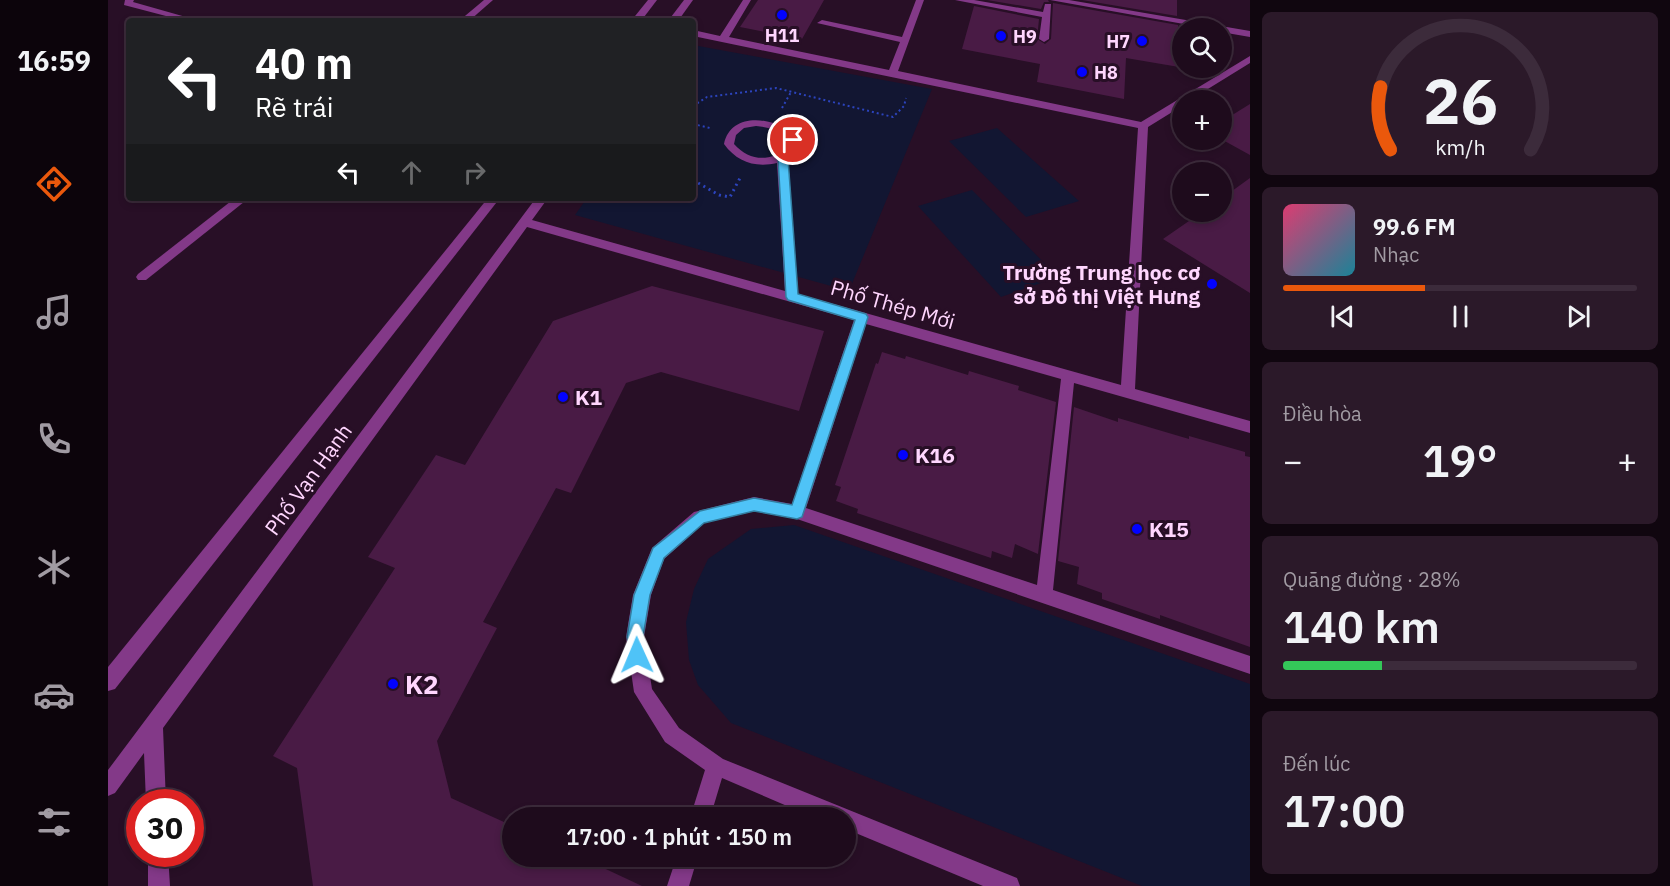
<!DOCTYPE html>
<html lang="vi">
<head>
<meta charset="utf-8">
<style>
	body { margin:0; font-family:"IBM Plex Sans",sans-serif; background:#2b1929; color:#f1f3f6; height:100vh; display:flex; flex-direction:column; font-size:22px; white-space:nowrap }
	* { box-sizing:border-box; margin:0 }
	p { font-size:20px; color:#a19ba3 }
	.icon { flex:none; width:33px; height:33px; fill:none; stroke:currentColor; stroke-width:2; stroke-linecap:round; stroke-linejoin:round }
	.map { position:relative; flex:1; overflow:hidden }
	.side { display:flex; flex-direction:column; gap:12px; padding:12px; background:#10060f; width:420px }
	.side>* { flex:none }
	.banner { position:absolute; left:18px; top:18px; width:570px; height:183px; border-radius:6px; box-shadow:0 3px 9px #0003,0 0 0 2px #3c2b3b; background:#202124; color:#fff; overflow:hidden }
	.buttons { position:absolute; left:1064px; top:18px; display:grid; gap:12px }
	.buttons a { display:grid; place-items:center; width:60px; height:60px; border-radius:50%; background:#1e0b1c; box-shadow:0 3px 9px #0003,0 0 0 2px #3c2b3b; font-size:30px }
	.speed { position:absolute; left:18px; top:789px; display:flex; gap:12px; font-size:30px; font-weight:700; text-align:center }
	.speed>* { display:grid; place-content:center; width:78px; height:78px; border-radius:50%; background:#1e0b1c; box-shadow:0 3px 9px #0003,0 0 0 2px #3c2b3b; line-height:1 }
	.speed .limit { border:9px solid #d22; background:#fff; color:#111 }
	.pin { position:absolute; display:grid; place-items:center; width:51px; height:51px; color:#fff; margin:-26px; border:3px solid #fff; border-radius:50%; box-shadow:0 2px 6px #0007 }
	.me { position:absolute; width:66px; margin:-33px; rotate:359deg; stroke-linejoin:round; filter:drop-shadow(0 0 4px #0008) }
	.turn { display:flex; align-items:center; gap:21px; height:126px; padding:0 30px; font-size:27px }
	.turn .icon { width:78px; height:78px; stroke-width:2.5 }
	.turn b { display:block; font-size:42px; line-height:51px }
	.lanes { display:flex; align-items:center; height:57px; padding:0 30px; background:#0003; justify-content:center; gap:30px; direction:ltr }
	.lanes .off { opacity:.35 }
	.big { font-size:45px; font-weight:600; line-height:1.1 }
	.side .tile { flex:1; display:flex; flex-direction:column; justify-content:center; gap:9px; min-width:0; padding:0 21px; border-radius:9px; background:#2b1929 }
	.side .dial { align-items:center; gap:0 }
	.dial svg { height:156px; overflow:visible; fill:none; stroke:#3c2b3b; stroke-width:7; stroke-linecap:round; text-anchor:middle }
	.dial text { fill:#f1f3f6; stroke:none }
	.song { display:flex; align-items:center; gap:18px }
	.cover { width:72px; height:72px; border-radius:9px; background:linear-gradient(135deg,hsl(340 70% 55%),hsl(190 70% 35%)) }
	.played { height:6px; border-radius:3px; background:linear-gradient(90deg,#ea580c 40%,#3c2b3b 40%) }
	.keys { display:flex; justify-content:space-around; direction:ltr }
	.heat { display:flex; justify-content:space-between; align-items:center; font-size:33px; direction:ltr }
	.charge { height:9px; border-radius:4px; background:linear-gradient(90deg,#34c759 28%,#3c2b3b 0) }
	.trip { position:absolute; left:394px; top:807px; width:354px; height:60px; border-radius:30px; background:#1e0b1c; box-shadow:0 3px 9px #0003,0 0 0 2px #3c2b3b; font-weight:600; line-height:60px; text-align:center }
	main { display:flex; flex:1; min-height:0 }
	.menu { display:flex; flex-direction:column; width:108px; justify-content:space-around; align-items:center; background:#0c040b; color:#a19ba3 }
	.menu .icon { width:42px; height:42px }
	.menu .active { color:#ea580c }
	.menu b { font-size:27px; color:#f1f3f6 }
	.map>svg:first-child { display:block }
	.green { fill:#121632 }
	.building { fill:#491b45 }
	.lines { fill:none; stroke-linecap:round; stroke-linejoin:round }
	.path-far1 { stroke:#2c44bd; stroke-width:2; stroke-dasharray:2 3; stroke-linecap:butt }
	.path { stroke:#2c44bd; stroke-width:3; stroke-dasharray:2 4; stroke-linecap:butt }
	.minor { fill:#833988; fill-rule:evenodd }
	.route { fill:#4fc3f7; stroke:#337fa1; stroke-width:1.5 }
	.poi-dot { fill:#0202ff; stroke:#280f26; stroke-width:2 }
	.labels { text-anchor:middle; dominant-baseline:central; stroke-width:6; stroke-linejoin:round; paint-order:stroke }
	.far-poi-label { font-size:18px; font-weight:bold; fill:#ffd6fe; stroke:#280f26; text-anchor:start }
	.poi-label { font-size:21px; font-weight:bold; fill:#ffd6fe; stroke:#280f26; text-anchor:start }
	.street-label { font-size:21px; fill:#ffd6fe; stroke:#280f26 }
	.near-poi-label { font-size:26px; font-weight:bold; fill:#ffd6fe; stroke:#280f26; text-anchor:start }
</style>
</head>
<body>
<main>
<nav class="menu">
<b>16:59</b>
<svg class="icon active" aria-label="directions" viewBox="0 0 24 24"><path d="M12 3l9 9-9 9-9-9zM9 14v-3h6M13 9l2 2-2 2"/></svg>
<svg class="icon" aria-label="music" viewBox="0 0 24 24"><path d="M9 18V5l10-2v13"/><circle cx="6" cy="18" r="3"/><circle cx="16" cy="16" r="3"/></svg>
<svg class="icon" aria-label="phone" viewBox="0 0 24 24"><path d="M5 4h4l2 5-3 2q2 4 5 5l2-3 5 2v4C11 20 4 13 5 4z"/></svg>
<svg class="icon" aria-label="climate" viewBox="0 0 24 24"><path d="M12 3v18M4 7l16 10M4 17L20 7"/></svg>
<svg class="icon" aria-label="car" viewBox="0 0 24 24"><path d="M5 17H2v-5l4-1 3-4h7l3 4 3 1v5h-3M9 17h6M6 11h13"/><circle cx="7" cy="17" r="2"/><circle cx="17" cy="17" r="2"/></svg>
<svg class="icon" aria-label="filters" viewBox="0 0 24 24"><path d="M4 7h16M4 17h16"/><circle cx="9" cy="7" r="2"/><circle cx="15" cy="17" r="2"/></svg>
</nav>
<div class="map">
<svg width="1142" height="886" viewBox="0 0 1142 886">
	<rect width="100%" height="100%" fill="#280f26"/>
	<!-- green -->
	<g class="green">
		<polygon points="585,45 824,89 741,291 467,215 479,198 585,198"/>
		<polygon points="889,128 971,201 918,217 841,141"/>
		<polygon points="864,190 950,277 893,297 810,206"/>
		<polygon points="686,525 1142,684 1142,886 1034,886 623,723 590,685 581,660 578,622 586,589 600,559 643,529"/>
	</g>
	<!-- building -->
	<g class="building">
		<polygon points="650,0 716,0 694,39 632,27"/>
		<polygon points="879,0 940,0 941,2 936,2 933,9"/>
		<polygon points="974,0 1069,0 1069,16"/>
		<polygon points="945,3 1070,25 1071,67 1018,58 1016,99 929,82 932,64 854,49 866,6 931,19 929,39 937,44 943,39"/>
		<polygon points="1142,104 1142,155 1113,139 1113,122"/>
		<polygon points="1142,178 1142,293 1055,239 1094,212 1113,212 1113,199"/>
		<polygon points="544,286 716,331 691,411 553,372 518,383 463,493 448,488 375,622 389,628 329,741 343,798 405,826 405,856 470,856 534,886 205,886 189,768 165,756 287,568 260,557 328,455 357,465 445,321"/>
		<polygon points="774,352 797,359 798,356 860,375 861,371 911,386 910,390 948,402 930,554 907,544 904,558 884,551 883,558 749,513 750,509 728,501 733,487 727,485 768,363 770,364"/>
		<polygon points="966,407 1010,422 1010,418 1081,439 1081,436 1137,452 1137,456 1142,457 1142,647 1052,615 1052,619 994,599 994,593 969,584 971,567 950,561"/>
	</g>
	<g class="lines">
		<!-- path-far1 -->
		<g class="path-far1">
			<polyline points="585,106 599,97 668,88 785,117 796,106 798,98"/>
			<polyline points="674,108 683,92"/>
			<polyline points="585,124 602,128"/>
		</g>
		<!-- path -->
		<polyline class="path" points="585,180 611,195 622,197 632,178"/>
		<!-- minor -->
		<g class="minor">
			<polygon points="17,0 26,0 25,2 92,21 77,21 16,5"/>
			<polygon points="376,0 385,0 361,21 351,21"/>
			<polygon points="540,0 549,0 533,21 523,21"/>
			<polygon points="576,0 585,0 570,21 560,21"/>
			<path d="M635 0H643L621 37 781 70 792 42 709 23 714 20 794 37 808 0H816L790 71 1033 122 1142 56V63L1082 100H1074V106L1040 127 1027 389 1142 421V433L966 383 945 590 1142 656V674L689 519 646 511 596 523 556 559 543 595 536 637 544 689 571 728 615 759 909 878 912 886H875L738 829V818H707L614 778 602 818H582L597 770 557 742 526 692 518 637 525 595 544 548 586 512 646 497 684 504 746 320 419 227 55 728 58 802H38L36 753 7 793 0 796V770L428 198H440L424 220 677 291 669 163C647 168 629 162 616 144 623 109 673 117 690 140L689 150 680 158 690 294 1013 385 1030 128 585 36V30L612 36ZM648 126C661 127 671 130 680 140L679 149C661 162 641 161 626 144L628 135 636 128ZM758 324 953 379 929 585 698 508Z"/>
			<polygon points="847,0 866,0 935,12 937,4 943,4 941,39 936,42 931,39 934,17"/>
			<polygon points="942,0 961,0 1142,31 1142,37 1113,32 1113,28 1098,28"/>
			<polygon points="127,198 141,198 38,280 30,280 28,277 30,274"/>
			<polygon points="380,198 392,198 7,689 0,691 0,667"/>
			<polygon points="40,854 60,854 62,886 40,886"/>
			<polygon points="569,856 590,856 581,886 559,886"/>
		</g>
	</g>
	<!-- route -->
	<polygon class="route" points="685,137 690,140 689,150 680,159 690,294 758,314 760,317 694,517 689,519 646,511 596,523 556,558 542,595 535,637 538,655 535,661 529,664 524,661 519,637 526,595 545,548 592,511 646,498 684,505 747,320 680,300 678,297 670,158 679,149 680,140"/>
	<!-- markers -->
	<g class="poi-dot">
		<circle cx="674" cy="15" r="6"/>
		<circle cx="893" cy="36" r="6"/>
		<circle cx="1034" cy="41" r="6"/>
		<circle cx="974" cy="72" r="6"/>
		<circle cx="1104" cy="284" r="6"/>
		<circle cx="455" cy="397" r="6"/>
		<circle cx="795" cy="455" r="6"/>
		<circle cx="1029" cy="529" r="6"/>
		<circle cx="285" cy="684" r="6"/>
	</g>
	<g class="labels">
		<!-- far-poi labels -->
		<g class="far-poi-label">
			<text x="674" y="35" text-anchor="middle">H11</text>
			<text x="905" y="36">H9</text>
			<text x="1022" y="41" text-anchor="end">H7</text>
			<text x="986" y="72">H8</text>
		</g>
		<!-- poi labels -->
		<g class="poi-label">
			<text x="1092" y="272" text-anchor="end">Trường Trung học cơ<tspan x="1092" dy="24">sở Đô thị Việt Hưng</tspan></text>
			<text x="467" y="397">K1</text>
			<text x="807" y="455">K16</text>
			<text x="1041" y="529">K15</text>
		</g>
		<!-- street labels -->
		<g class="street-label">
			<text transform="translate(785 304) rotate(16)">Phố Thép Mới</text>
			<text transform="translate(200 479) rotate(-54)">Phố Vạn Hạnh</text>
		</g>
		<!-- near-poi labels -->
		<g class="near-poi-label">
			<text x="297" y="684">K2</text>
		</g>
	</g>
</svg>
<div class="buttons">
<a><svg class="icon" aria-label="search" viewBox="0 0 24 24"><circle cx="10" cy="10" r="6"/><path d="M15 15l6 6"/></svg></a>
<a>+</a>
<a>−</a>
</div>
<div class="speed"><div class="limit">30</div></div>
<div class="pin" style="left:685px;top:140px;background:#d93025"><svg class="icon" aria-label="arrive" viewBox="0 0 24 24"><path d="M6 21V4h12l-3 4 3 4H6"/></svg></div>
<svg class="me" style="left:529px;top:655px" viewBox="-20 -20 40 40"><path d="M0-17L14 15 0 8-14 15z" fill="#4fc3f7" stroke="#fff" stroke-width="4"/></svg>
<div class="trip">17:00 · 1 phút · 150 m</div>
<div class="banner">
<div class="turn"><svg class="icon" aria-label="left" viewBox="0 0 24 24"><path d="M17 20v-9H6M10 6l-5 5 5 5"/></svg><div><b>40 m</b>Rẽ trái</div></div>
<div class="lanes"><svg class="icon" aria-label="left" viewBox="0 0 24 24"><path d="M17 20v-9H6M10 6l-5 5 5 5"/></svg><svg class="icon off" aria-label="ahead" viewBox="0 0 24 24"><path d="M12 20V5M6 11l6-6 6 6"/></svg><svg class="icon off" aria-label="right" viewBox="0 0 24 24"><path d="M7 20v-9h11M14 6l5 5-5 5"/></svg></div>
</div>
</div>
<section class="side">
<div class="tile dial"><svg viewBox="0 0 100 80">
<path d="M14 69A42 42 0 1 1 86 69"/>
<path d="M14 69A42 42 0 0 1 9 37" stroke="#ea580c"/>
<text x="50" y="56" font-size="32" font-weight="700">26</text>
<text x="50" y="72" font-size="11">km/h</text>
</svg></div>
<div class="tile">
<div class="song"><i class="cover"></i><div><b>99.6 FM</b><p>Nhạc</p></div></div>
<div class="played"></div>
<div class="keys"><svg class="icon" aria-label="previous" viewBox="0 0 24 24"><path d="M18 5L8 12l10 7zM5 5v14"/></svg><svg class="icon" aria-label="pause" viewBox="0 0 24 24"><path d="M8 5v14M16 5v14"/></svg><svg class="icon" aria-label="next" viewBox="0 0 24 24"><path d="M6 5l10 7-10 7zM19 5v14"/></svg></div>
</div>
<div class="tile"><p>Điều hòa</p>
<div class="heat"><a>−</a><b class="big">19°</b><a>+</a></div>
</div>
<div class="tile"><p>Quãng đường · 28%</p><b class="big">140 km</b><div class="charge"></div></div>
<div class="tile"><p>Đến lúc</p><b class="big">17:00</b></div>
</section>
</main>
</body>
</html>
